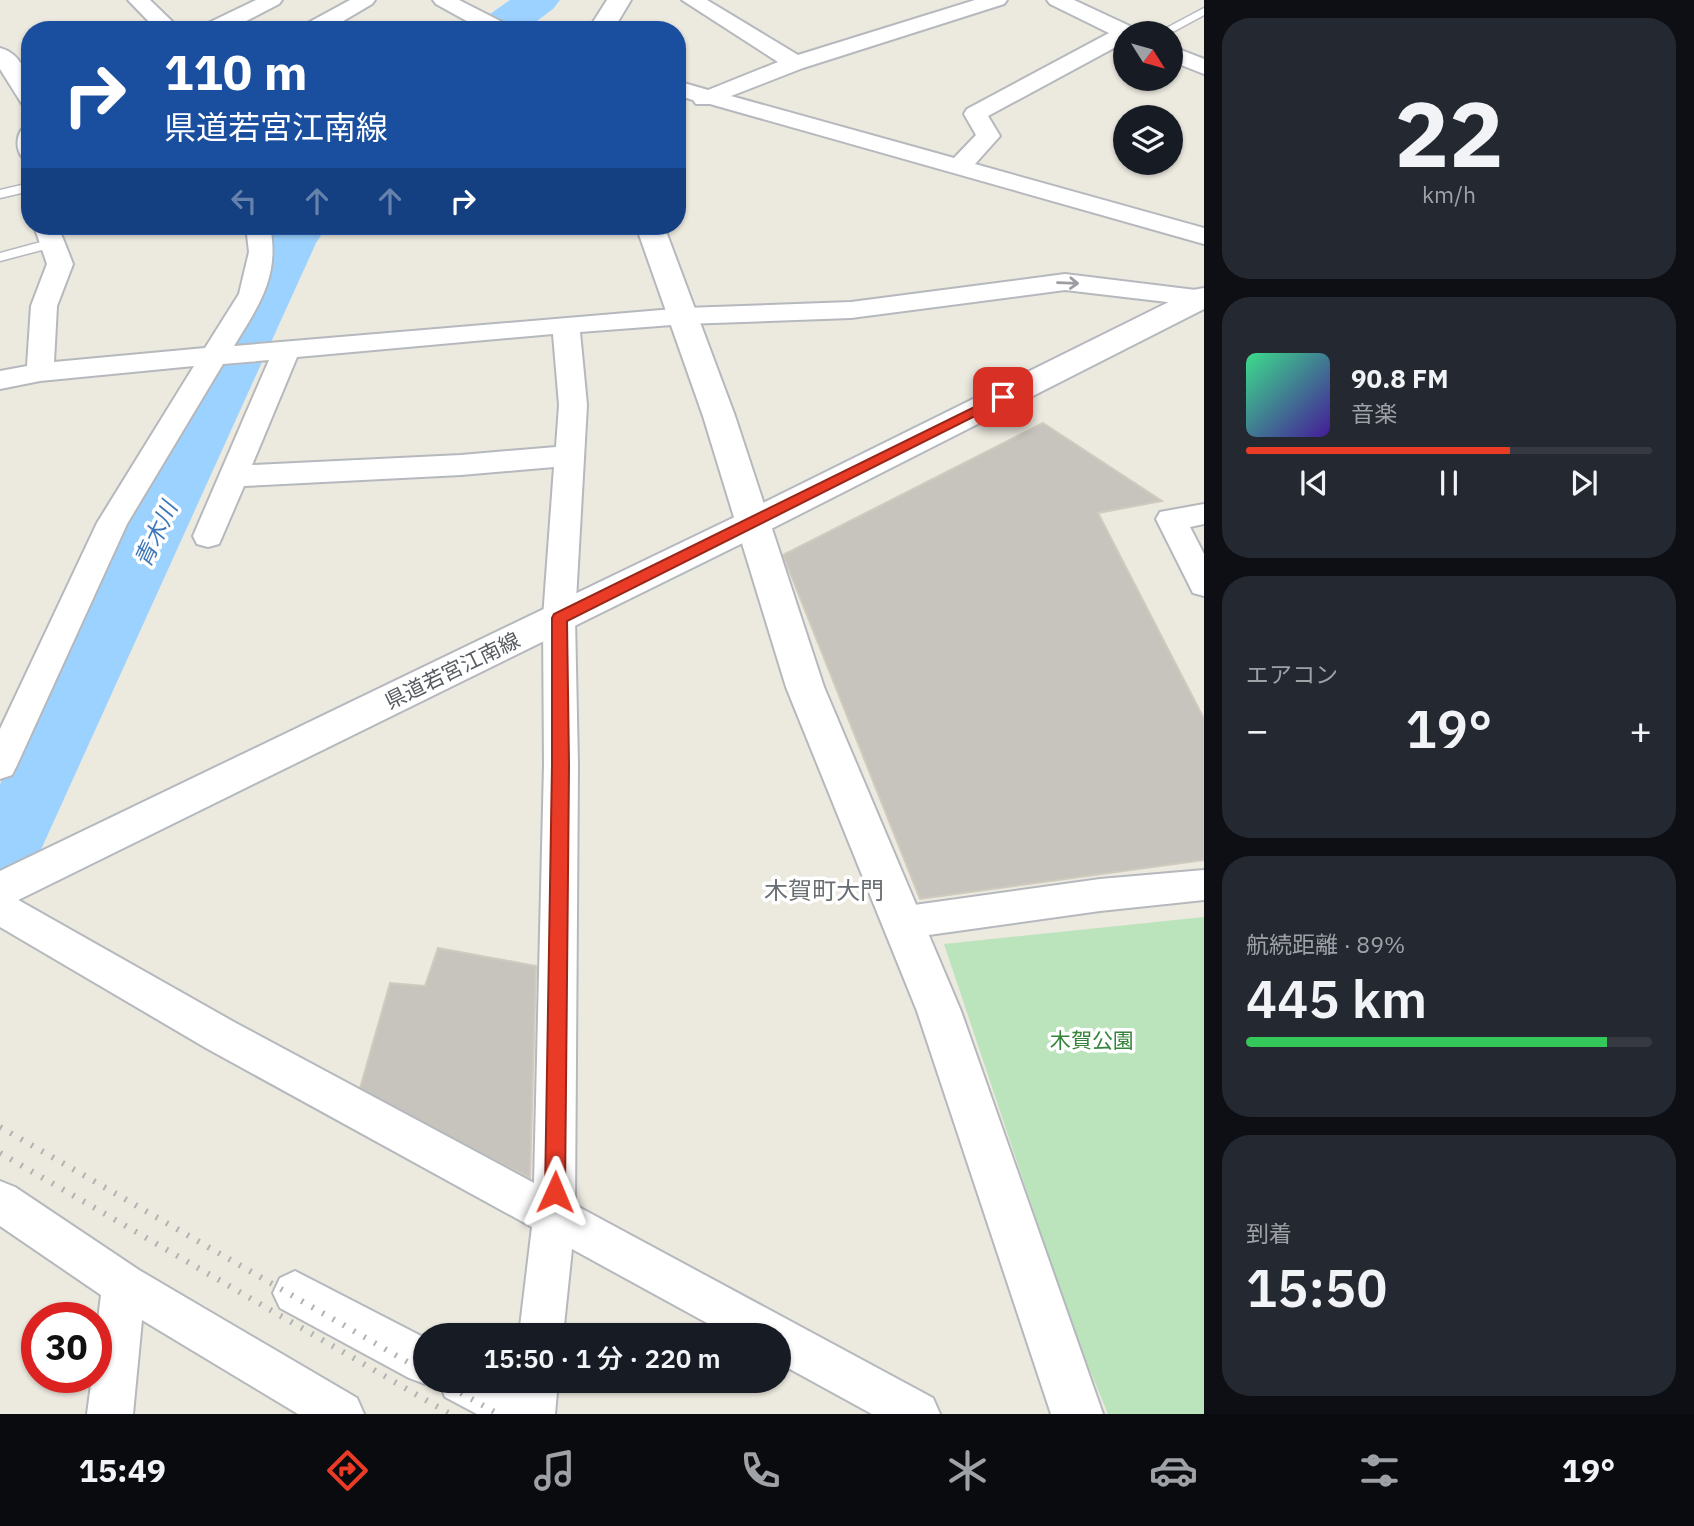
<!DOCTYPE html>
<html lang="ja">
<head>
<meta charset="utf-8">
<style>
	body { margin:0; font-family:"IBM Plex Sans","Noto Sans JP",sans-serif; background:#242831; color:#f1f3f6; height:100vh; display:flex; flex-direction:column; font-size:26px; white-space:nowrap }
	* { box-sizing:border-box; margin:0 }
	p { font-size:23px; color:#9ea1a6 }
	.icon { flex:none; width:38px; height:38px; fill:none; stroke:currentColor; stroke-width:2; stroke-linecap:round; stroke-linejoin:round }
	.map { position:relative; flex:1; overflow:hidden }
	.panel { display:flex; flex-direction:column; gap:18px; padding:18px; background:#0d0f14; width:490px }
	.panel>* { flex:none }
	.banner { position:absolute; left:21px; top:21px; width:665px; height:214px; border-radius:28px; box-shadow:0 2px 5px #0004; background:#1a4fa0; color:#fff; overflow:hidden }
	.needle { width:46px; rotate:127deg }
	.fabs { position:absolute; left:1113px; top:21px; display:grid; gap:14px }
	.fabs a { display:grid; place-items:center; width:70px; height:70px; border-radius:50%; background:#171b24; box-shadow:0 2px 5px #0004; font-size:35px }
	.speed { position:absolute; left:21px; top:1302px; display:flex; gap:14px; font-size:35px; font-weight:700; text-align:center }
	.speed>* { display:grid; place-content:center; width:91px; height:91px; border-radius:50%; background:#171b24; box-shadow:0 2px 5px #0004; line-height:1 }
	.speed .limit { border:10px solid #d22; background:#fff; color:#111 }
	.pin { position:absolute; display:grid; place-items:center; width:60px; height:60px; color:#fff; margin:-30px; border-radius:14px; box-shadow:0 4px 10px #0006 }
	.me { position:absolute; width:77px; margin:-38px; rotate:1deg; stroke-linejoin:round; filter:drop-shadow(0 0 5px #0008) }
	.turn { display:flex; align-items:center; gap:24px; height:147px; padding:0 28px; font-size:32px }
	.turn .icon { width:91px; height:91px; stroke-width:2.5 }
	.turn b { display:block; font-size:49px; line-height:60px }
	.lanes { display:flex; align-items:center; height:66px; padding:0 28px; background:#0003; justify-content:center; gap:35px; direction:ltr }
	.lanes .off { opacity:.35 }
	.big { font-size:52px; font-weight:600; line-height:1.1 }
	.panel .card { flex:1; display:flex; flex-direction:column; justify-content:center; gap:10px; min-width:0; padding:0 24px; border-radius:28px; background:#242831 }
	.panel .dial { align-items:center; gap:0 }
	.dial b { font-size:91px; line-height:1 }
	.song { display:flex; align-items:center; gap:21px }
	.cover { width:84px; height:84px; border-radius:10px; background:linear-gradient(135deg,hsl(150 70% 55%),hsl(260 70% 35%)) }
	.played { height:7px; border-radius:4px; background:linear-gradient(90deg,#ea3b27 65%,#363941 65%) }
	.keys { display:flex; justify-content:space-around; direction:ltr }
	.heat { display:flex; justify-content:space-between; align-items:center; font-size:38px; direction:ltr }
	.charge { height:10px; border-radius:5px; background:linear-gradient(90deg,#34c759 89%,#363941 0) }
	.trip { position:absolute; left:413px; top:1323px; width:378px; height:70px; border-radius:35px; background:#171b24; box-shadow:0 2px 5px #0004; font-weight:600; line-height:70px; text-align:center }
	.menu { display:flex; height:112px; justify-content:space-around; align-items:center; background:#090b0e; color:#9ea1a6 }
	.menu .icon { width:49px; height:49px }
	.menu .on { color:#ea3b27 }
	.menu b { font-size:32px; color:#f1f3f6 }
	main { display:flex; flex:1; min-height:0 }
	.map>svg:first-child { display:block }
	.green { fill:#bbe4bc }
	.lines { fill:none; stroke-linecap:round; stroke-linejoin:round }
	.river { fill:#9cd2ff; fill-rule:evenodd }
	.building { fill:#c6c4bd; stroke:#d0cbbe; stroke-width:2 }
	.service-casing { stroke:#b5b8bd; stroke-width:3 }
	.minor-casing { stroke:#b5b8bd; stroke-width:4 }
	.tertiary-casing { stroke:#b5b8bd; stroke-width:4 }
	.secondary-casing { stroke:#b5b9bf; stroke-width:4 }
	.service { fill:#fff; fill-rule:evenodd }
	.minor { fill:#fff; fill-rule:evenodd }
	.tertiary { fill:#fff; fill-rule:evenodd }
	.secondary { fill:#fff; fill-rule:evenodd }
	.rail { stroke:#b1b2b2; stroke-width:6; stroke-dasharray:2 10; stroke-linecap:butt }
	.oneway { stroke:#9b9da0 }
	.route { fill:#ea3b27; stroke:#982619; stroke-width:2 }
	.labels { text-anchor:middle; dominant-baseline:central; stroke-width:7; stroke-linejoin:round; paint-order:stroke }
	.street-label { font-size:21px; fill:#585c61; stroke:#fff }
	.park-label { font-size:21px; fill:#348539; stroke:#fff }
	.water-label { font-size:23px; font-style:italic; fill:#3d77ba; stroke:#fff }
	.quarter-label { font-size:24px; fill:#696e73; stroke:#fff }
</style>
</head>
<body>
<main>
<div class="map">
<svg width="1204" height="1414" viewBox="0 0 1204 1414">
	<rect width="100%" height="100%" fill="#ece9df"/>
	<!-- green -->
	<polygon class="green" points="1204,917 1204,1414 1108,1414 1074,1332 944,944"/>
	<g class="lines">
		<!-- river -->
		<g class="river">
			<polygon points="510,0 560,0 553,9 525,30 474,30 480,21"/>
			<polygon points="276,226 327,226 316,243 34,865 8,873 0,871 0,784 264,243"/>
		</g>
	</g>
	<!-- building -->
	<g class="building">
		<polygon points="1043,423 1162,501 1098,513 1204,719 1204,860 920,899 783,555"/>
		<polygon points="438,948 536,966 530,1178 359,1092 390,983 425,986"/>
	</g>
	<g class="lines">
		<defs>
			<g id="service">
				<polygon points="1204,8 1204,15 1171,33 1157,33"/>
				<polygon points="30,183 30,191 0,198 0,190"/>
				<polygon points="52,239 57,240 57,246 0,261 0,253"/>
			</g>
			<g id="minor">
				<polygon points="128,0 150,0 181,30 157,30"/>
				<polygon points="256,0 282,0 279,4 229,30 201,30 204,25"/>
				<polygon points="350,0 375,0 372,4 328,30 301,30 304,25"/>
				<polygon points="433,0 459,0 508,25 511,30 483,30 436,4"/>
				<polygon points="682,0 707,0 798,55 975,0 1007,0 1004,4 803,68 731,96 954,158 976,135 964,114 967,109 1109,33 1050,4 1047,0 1074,0 1134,28 1137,33 1125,33 1125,42 988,116 1000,136 975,164 1204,228 1204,244 710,104 696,104 693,100 677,95 677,81 708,90 778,62"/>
				<polygon points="1171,46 1204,59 1204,74 1171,61"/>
				<path d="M0 48C26 55 30 83 30 106L22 104 0 69Z"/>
				<path d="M30 127V159L22 157C16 149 16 137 22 129Z"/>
				<path d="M34 226H58L73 264 57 306 54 362 205 348 239 294 249 252 246 226H270C280 276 259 305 234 346L685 308 851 302 1065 274 1204 291V305L1201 306 1065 290 851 318 685 324 580 332 587 405 575 618 578 765 575 1205 933 1398 940 1414H872L779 1363V1335H729L572 1249 563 1335H519L532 1227 206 1048 0 927V892L13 897 234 1022 534 1183 544 765 543 618 554 467 461 475 244 486 219 544 208 547 197 544 193 536 269 360 223 364 127 524 17 765 12 775 0 779V729L97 523 194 366 40 381 0 389V371L27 366 31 306 47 264ZM553 334 559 405 556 447 461 455 252 465 297 357Z"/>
				<polygon points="1204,504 1204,524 1190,527 1204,554 1204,596 1193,593 1156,519 1160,512"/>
				<polygon points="1204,870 1204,900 1100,911 900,939 887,934 882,923 887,912 900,907 1100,879"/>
				<polygon points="0,1181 15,1187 139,1270 357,1398 364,1414 298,1414 142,1320 133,1414 87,1414 92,1377 96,1377 96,1337 101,1295 0,1226"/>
				<polygon points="295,1271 425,1338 425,1381 434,1381 425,1384 409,1378 280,1308 273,1293 280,1278"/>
				<polygon points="439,1381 507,1381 513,1384 514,1381 558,1381 555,1414 477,1414 445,1397"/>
			</g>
			<g id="tertiary">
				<polygon points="607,0 631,0 613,30 588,30"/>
				<polygon points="636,226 664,226 735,416 824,687 961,1011 1103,1414 1051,1414 917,1011 786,687 703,416"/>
			</g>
			<polygon id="secondary" points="1204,288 1204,309 765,532 0,909 0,871 741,514 1193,290"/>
		</defs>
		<!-- service casing -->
		<use href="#service" class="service-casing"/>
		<!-- minor casing -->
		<use href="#minor" class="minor-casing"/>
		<!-- tertiary casing -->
		<use href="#tertiary" class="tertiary-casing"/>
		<!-- secondary casing -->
		<use href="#secondary" class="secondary-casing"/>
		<!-- service -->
		<use href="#service" class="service"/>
		<!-- minor -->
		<use href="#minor" class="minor"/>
		<!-- tertiary -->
		<use href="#tertiary" class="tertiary"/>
		<!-- secondary -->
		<use href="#secondary" class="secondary"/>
		<!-- rail -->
		<g class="rail">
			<polyline points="0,1127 425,1372"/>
			<polyline points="0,1153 450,1414"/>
			<polyline points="440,1381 498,1414"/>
		</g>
	</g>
	<!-- one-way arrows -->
	<defs><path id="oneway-shaft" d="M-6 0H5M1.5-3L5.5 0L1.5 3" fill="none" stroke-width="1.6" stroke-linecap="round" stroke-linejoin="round" transform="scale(1.75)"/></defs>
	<use class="oneway" href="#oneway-shaft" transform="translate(1068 283) rotate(2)"/>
	<!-- route -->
	<polygon class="route" points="1003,393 1009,397 1007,400 567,621 569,765 565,1192 562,1199 555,1202 548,1199 545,1192 552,765 552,618 554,614"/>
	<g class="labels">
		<!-- street labels -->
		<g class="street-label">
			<text transform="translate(452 670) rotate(-26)">県道若宮江南線</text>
		</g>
		<!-- park labels -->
		<g class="park-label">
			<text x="1092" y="1040">木賀公園</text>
		</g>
		<!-- water labels -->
		<g class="water-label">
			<text transform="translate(155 534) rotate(-65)">青木川</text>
		</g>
		<!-- quarter labels -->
		<g class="quarter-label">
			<text x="824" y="890">木賀町大門</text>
		</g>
	</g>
</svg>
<div class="fabs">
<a><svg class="needle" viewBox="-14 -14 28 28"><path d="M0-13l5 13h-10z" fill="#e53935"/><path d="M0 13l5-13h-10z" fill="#9ea1a6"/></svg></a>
<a><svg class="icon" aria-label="layers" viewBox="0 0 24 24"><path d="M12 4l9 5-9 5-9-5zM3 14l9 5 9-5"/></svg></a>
</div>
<div class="speed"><div class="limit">30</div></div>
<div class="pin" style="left:1003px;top:397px;background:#d93025"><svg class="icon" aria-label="arrive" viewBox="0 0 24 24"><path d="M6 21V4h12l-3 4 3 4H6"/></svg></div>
<svg class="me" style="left:555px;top:1192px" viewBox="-20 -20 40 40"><path d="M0-17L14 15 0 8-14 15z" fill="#ea3b27" stroke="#fff" stroke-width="4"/></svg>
<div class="trip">15:50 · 1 分 · 220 m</div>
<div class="banner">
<div class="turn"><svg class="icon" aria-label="right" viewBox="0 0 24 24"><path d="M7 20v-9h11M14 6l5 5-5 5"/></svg><div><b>110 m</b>県道若宮江南線</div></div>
<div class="lanes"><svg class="icon off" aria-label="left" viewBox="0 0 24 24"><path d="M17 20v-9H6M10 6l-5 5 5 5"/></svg><svg class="icon off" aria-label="ahead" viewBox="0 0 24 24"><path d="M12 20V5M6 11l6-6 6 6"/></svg><svg class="icon off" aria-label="ahead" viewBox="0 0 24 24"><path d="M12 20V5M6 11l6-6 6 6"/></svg><svg class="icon" aria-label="right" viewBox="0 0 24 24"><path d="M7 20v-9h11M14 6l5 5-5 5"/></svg></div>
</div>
</div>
<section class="panel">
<div class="card dial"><b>22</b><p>km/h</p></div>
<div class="card">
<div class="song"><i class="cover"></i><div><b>90.8 FM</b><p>音楽</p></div></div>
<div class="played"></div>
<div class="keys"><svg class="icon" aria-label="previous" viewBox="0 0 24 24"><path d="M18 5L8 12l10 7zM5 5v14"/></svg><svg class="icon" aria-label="pause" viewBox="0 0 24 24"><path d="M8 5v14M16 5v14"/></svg><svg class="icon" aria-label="next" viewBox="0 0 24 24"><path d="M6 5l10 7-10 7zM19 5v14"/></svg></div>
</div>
<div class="card"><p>エアコン</p>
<div class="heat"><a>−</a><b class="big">19°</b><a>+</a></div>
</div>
<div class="card"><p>航続距離 · 89%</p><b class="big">445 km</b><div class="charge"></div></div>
<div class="card"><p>到着</p><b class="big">15:50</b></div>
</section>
</main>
<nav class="menu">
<b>15:49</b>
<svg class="icon on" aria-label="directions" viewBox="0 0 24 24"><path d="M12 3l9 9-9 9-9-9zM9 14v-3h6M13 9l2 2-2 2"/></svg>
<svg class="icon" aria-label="music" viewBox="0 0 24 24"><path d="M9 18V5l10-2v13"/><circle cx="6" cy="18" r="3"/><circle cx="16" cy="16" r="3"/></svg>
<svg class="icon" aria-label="phone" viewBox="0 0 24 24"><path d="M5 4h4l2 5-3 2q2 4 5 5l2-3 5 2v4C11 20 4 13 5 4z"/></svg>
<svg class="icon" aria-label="climate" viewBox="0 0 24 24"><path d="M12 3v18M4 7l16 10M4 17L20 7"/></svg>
<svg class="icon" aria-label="car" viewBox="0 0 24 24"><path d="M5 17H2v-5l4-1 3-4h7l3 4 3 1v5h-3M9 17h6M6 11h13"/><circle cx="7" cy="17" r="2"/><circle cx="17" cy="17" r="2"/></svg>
<svg class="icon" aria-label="filters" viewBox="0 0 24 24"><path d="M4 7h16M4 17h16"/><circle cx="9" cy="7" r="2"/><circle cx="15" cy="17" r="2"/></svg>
<b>19°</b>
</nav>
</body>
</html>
